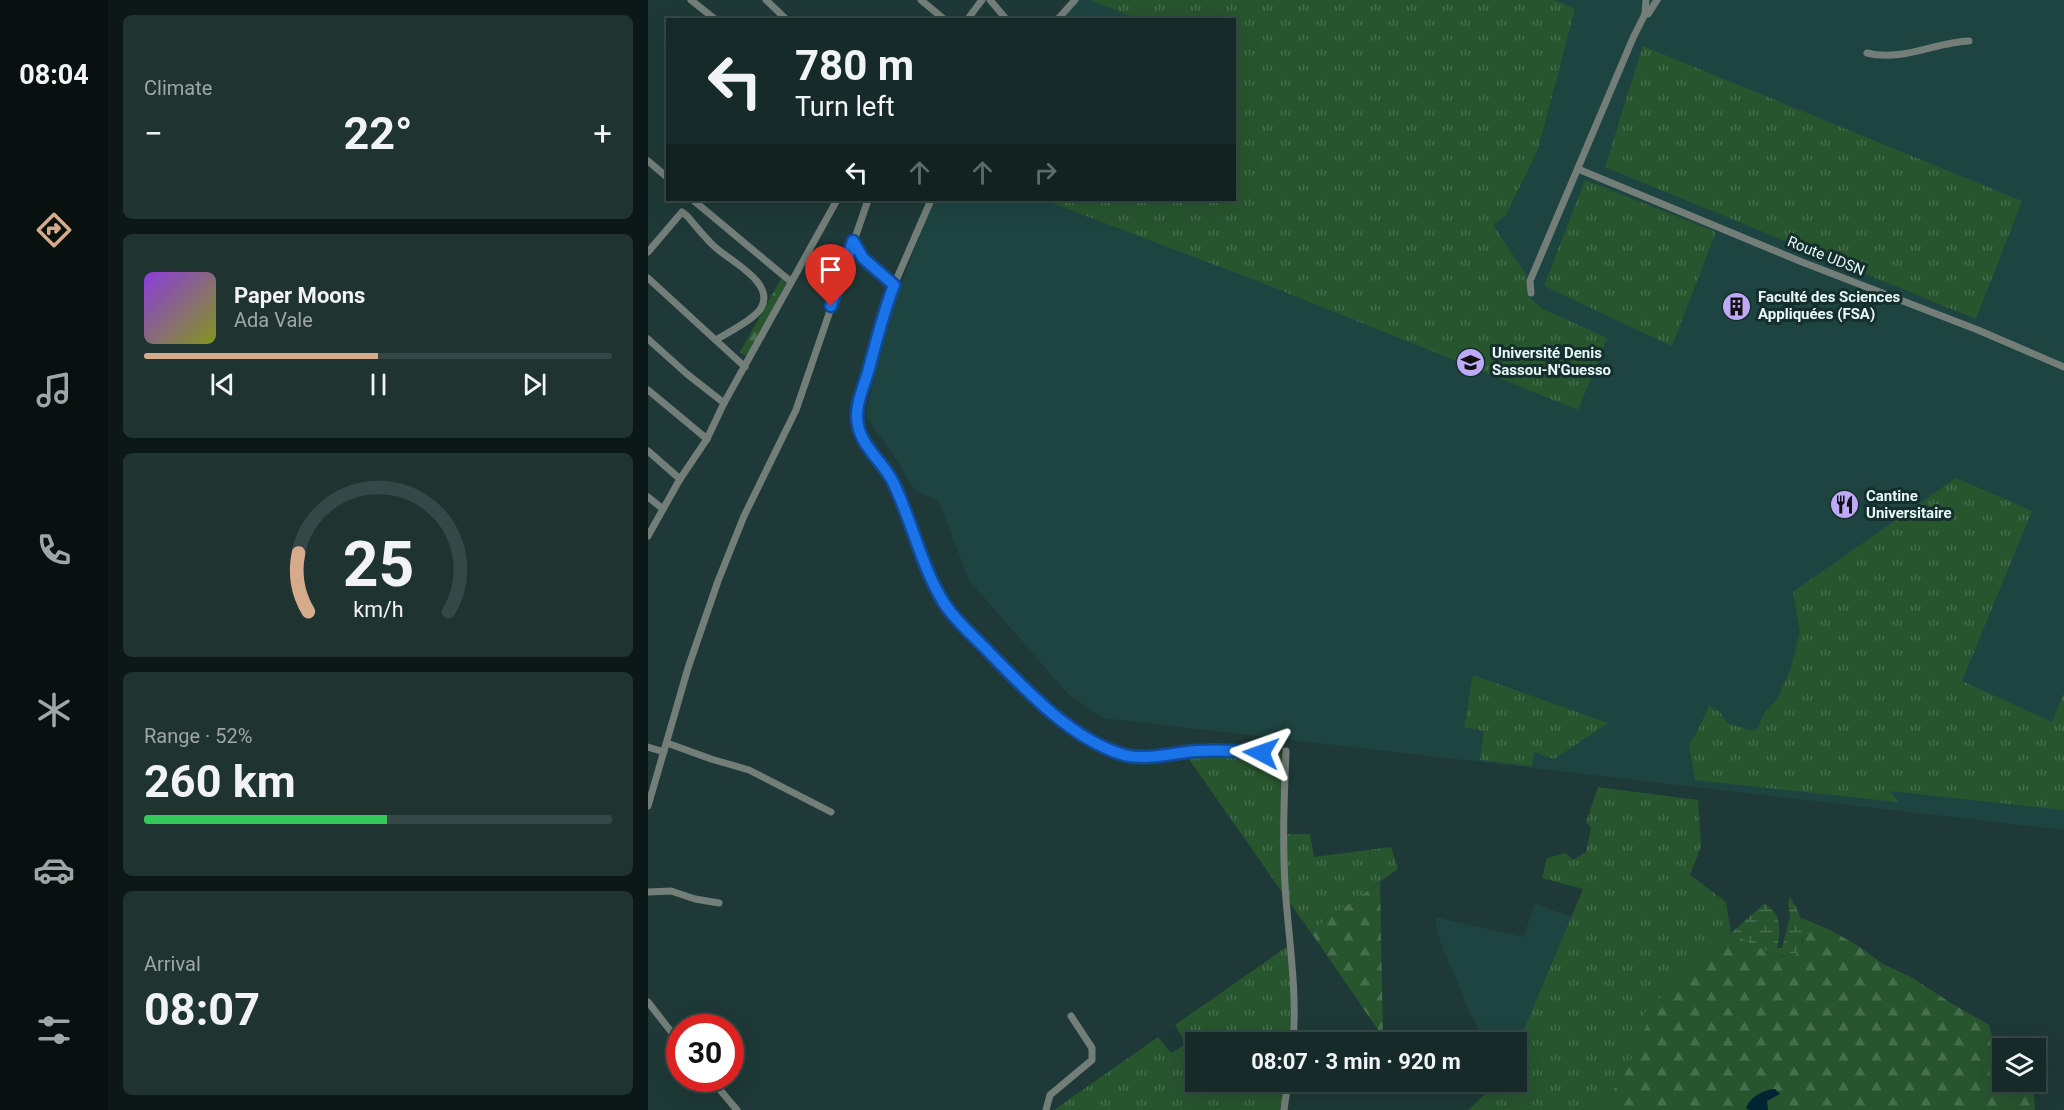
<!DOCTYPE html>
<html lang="en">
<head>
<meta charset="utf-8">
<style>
	body { margin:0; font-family:Roboto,sans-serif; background:#1f3331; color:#f1f3f6; height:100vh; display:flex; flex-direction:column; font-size:22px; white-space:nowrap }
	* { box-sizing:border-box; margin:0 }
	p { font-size:20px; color:#9ea7a8 }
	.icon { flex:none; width:33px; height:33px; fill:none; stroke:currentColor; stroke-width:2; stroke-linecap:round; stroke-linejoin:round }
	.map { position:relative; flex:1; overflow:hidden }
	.sheet { display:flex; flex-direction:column; gap:15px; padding:15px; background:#0c1817; width:540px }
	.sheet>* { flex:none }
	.banner { position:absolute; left:18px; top:18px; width:570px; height:183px; border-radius:0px; box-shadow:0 6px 24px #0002,0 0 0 2px #354746; background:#162b29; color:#f1f3f6; overflow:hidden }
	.fabs { position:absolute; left:1344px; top:1038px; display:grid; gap:12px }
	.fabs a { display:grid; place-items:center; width:54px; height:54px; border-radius:0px; background:#162b29; box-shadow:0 6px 24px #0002,0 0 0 2px #354746; font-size:30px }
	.speed { position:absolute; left:18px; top:1014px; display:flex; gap:12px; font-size:30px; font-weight:700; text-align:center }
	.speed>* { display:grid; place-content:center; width:78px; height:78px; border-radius:50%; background:#162b29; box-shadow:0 6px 24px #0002,0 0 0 2px #354746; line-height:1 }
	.speed .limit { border:9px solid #d22; background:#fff; color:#111 }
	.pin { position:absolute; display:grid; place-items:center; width:51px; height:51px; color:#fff; margin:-62px -26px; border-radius:50% 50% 50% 0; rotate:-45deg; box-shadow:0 0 6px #0007 }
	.pin .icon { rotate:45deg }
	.me { position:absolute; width:66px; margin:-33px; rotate:274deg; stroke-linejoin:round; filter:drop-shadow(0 0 4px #0008) }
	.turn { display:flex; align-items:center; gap:21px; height:126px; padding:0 30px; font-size:27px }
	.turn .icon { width:78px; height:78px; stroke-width:2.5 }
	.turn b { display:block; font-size:42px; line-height:51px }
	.lanes { display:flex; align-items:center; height:57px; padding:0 30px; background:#0003; justify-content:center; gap:30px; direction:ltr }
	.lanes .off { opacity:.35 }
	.big { font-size:45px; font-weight:700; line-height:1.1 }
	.sheet .widget { flex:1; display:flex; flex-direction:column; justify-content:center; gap:9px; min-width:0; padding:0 21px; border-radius:9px; background:#1f3331 }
	.sheet .dial { align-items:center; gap:0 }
	.dial svg { height:156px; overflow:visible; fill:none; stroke:#354746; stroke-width:7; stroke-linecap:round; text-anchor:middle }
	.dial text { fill:#f1f3f6; stroke:none }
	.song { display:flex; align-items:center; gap:18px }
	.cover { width:72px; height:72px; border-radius:9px; background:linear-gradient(135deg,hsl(270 70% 55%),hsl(70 70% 35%)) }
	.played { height:6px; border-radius:3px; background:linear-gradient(90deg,#d6ab8b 50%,#354746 50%) }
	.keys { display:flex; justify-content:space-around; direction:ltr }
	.heat { display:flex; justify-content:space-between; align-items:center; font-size:33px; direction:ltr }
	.charge { height:9px; border-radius:4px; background:linear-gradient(90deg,#34c759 52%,#354746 0) }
	.trip { position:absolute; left:537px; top:1032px; width:342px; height:60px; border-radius:0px; background:#162b29; box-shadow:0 6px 24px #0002,0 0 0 2px #354746; font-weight:700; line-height:60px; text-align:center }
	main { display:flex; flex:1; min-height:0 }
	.menu { display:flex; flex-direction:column; width:108px; justify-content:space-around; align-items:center; background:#091110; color:#9ea7a8 }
	.menu .icon { width:42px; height:42px }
	.menu .on { color:#d6ab8b }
	.menu b { font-size:27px; color:#f1f3f6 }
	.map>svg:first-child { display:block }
	.built { fill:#1e4441 }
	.grass { fill:url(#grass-tufts) }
	.forest { fill:url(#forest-firs) }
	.wetland { fill:url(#wetland-marsh) }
	.water { fill:#012433 }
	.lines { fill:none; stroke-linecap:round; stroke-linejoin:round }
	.minor { stroke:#737e79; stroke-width:7 }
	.route-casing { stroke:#114b97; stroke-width:15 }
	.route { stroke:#1a73e8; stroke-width:10 }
	.labels { text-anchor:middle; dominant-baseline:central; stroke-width:6; stroke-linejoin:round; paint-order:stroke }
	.street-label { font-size:15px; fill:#e8f8f7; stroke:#142f2d }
	.poi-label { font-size:15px; font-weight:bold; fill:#e8f8f7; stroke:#142f2d; text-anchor:start }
</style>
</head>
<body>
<main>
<nav class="menu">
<b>08:04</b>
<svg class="icon on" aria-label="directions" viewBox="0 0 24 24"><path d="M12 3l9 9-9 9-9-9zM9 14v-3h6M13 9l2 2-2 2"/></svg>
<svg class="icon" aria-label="music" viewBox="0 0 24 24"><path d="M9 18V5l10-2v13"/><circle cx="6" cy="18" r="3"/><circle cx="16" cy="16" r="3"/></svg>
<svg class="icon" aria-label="phone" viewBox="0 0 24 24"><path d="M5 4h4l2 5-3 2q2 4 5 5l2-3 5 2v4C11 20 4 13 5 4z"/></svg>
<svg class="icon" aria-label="climate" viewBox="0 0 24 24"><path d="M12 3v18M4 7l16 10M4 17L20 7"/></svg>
<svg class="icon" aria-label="car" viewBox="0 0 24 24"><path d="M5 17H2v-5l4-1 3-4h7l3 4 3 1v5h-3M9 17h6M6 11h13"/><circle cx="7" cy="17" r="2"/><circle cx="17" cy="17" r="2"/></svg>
<svg class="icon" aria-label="filters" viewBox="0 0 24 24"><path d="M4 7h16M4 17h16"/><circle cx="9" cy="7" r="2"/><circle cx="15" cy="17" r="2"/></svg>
</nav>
<section class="sheet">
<div class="widget"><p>Climate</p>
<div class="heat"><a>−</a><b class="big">22°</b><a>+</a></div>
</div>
<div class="widget">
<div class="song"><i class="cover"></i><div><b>Paper Moons</b><p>Ada Vale</p></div></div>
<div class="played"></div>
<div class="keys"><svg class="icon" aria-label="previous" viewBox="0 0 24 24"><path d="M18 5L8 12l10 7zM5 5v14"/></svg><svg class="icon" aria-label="pause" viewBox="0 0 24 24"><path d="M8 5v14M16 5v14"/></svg><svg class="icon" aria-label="next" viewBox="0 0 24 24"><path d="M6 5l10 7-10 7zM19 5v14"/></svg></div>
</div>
<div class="widget dial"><svg viewBox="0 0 100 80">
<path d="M14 69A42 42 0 1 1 86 69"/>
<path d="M14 69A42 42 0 0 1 9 39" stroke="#d6ab8b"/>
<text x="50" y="56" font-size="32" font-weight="700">25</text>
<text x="50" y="72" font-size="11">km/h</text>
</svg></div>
<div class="widget"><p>Range · 52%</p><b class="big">260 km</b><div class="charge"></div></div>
<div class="widget"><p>Arrival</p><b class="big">08:07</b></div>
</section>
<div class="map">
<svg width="1416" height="1110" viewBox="0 0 1416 1110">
	<defs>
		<pattern id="grass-tufts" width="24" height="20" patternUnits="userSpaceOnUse" patternTransform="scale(1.5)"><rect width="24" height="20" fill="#27552e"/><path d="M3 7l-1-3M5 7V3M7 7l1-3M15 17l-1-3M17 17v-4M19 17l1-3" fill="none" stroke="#466e4d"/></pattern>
		<pattern id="forest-firs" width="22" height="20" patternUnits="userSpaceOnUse" patternTransform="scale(1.5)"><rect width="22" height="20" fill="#27552e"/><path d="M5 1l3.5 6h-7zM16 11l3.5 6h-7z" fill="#466e4d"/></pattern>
		<pattern id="wetland-marsh" width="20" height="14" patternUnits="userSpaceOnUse" patternTransform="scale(1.5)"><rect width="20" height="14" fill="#27552e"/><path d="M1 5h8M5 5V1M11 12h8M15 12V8" fill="none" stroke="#466e4d"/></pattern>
	</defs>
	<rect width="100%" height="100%" fill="#1e3937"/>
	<!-- built -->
	<g class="built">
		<polygon points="426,0 1416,0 1416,830 455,718 420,694 321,580 290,500 269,493 240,447 217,416 243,309 286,200 586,200 586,20 411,19"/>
		<polygon points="887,904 924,917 869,1046 868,1042 838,1042 823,1015 799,958 791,938 787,917 875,937"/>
	</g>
	<!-- grass -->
	<g class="grass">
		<polygon points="443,0 906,0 927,9 890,149 858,215 845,225 879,276 879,295 893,308 959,338 930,410 612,282 396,200 586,200 586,20 489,19"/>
		<polygon points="995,46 1374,201 1328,319 957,167"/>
		<polygon points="937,180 1068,232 1024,346 896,286"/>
		<polygon points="1308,478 1384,511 1314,681 1404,722 1416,693 1416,810 1242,791 1250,802 1047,780 1041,745 1049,732 1061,706 1072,712 1079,723 1101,730 1110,728 1116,713 1130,698 1143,668 1152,632 1145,592"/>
		<polygon points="825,675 960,723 906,759 886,752 884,766 832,760 836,731 816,727"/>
		<polygon points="550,753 635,753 636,895 538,755"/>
		<polygon points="950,787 1050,800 1053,846 1042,875 1078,902 1083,933 1057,954 999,1024 976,1076 951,1110 820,1110 850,1082 868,1082 869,1046 935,889 894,878 899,858 918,853 925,860 938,852 943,828 938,822"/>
		<polygon points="639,834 662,834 666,857 743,847 750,869 662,931 641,902 637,872"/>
		<polygon points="640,946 644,984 641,1042 548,1042 548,1082 637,1082 633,1110 406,1110 510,1037 523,1053 538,1044 527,1025"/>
	</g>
	<!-- forest -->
	<g class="forest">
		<polygon points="133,279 138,283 99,357 92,352"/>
		<polygon points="732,882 735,1037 662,931"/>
		<polygon points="1154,918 1182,930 1209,945 1235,964 1263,977 1303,1003 1341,1025 1345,1040 1358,1048 1354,1048 1354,1082 1385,1082 1387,1110 1120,1110 1119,1101 1098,1108 1101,1110 951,1110 976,1076 999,1024 995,1014 1057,954 1083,933 1136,957 1155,942"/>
	</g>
	<!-- wetland -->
	<path class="wetland" d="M1142 897C1156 921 1161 931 1147 957 1124 957 1103 943 1083 933L1116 904C1134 911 1133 932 1129 948H1134L1142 916 1140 903Z"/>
	<!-- water -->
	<path class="water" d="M1127 1089 1132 1094 1119 1101 1120 1110H1101L1098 1108C1103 1096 1115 1090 1127 1089Z"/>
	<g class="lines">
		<!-- minor -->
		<g class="minor">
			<polyline points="43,0 68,20"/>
			<polyline points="118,0 139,20"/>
			<polyline points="273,0 297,20"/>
			<polyline points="342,0 359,20"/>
			<polyline points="997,14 998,0"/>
			<polyline points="319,20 334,0"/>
			<polyline points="409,20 427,0"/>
			<path d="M1219 53C1253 62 1288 42 1321 41"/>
			<polyline points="0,161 20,178"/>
			<polyline points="930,169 1154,262 1330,330 1416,367"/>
			<polyline points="45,200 142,281"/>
			<path d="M205 241 215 258 246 285 236 310 212 398 209 425 214 438 245 481 289 591C308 626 349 661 379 689 395 704 412 722 431 734 444 742 461 752 476 755 500 760 526 753 549 751 571 750 592 751 613 753"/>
			<path d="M0 252 34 212 39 216C48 226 57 238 67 247 82 261 128 283 113 308 106 320 80 332 68 340"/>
			<polyline points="0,278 97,367"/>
			<polyline points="246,285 283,200"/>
			<polyline points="883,293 882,281 985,38 997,14 1000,14 1009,0"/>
			<polyline points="0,339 39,374 76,403"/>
			<polyline points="0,390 59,439"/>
			<polyline points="0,451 32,479"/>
			<polyline points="0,497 15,509"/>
			<polyline points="0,536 32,479 59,439 76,403 189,200"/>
			<polyline points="19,743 63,759 101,770 183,812"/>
			<polyline points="0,747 16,752"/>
			<path d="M638 751C636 800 634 850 638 899 642 948 649 994 645 1042"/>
			<polyline points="0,806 40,668 70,581 96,516 148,410 220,200"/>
			<polyline points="0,892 23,891 47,899 71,903"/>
			<polyline points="0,1002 32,1043"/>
			<polyline points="62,1078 89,1110"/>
			<polyline points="398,1110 402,1095 444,1060 444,1048 423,1016"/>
			<polyline points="636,1110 640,1082"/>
		</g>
	</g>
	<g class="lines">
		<defs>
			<path id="route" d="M183 306 205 241 215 258 246 285C235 313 228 343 220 372 215 389 206 407 210 425 214 447 235 462 245 482 264 521 273 566 296 603 306 619 322 633 335 646 374 686 420 737 473 754 497 762 526 752 550 751 571 750 592 751 613 753"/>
		</defs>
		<!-- route casing -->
		<use href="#route" class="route-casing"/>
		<!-- route -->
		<use href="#route" class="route"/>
	</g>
	<!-- icons -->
	<defs>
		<symbol id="building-disc" viewBox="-11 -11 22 22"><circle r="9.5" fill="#bda9f5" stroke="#142f2d"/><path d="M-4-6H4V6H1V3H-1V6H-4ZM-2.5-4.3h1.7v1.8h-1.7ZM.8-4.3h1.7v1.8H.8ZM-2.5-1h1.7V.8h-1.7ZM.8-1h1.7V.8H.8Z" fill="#111"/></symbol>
		<symbol id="university-disc" viewBox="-11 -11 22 22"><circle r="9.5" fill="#bda9f5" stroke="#142f2d"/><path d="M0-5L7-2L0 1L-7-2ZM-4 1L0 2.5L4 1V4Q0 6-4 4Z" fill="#111"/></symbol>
		<symbol id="restaurant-disc" viewBox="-11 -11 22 22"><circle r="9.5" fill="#bda9f5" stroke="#142f2d"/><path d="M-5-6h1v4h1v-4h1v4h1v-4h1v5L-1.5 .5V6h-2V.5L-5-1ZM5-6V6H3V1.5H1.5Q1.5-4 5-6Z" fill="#111"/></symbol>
	</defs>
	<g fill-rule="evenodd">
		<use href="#building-disc" x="1072" y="290" width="33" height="33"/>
		<use href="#university-disc" x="806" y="346" width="33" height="33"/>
		<use href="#restaurant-disc" x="1180" y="488" width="33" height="33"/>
	</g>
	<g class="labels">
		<!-- street labels -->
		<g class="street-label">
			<text transform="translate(1178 256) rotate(22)">Route UDSN</text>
		</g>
		<!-- poi labels -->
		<g class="poi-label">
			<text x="1110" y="297">Faculté des Sciences<tspan x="1110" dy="17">Appliquées (FSA)</tspan></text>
			<text x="844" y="353">Université Denis<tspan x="844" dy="17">Sassou-N'Guesso</tspan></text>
			<text x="1218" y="496">Cantine<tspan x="1218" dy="17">Universitaire</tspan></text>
		</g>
	</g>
</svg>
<div class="fabs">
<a><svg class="icon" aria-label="layers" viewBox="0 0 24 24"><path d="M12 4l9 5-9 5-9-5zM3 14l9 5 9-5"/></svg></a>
</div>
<div class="speed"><div class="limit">30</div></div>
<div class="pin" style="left:183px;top:306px;background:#d93025"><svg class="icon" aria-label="arrive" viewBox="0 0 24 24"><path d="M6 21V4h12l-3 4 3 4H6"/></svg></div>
<svg class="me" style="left:613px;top:753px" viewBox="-20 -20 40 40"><path d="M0-17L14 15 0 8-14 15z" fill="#1a73e8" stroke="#fff" stroke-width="4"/></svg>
<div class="trip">08:07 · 3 min · 920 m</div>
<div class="banner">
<div class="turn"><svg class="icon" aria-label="left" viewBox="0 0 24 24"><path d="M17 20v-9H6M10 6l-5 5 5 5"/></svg><div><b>780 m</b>Turn left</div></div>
<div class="lanes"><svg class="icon" aria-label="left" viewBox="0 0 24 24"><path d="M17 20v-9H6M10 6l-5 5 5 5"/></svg><svg class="icon off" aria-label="ahead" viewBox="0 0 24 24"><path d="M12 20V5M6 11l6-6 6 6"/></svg><svg class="icon off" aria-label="ahead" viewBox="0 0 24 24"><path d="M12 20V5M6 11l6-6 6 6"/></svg><svg class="icon off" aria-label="right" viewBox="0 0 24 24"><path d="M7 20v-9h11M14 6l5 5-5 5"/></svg></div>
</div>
</div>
</main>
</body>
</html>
